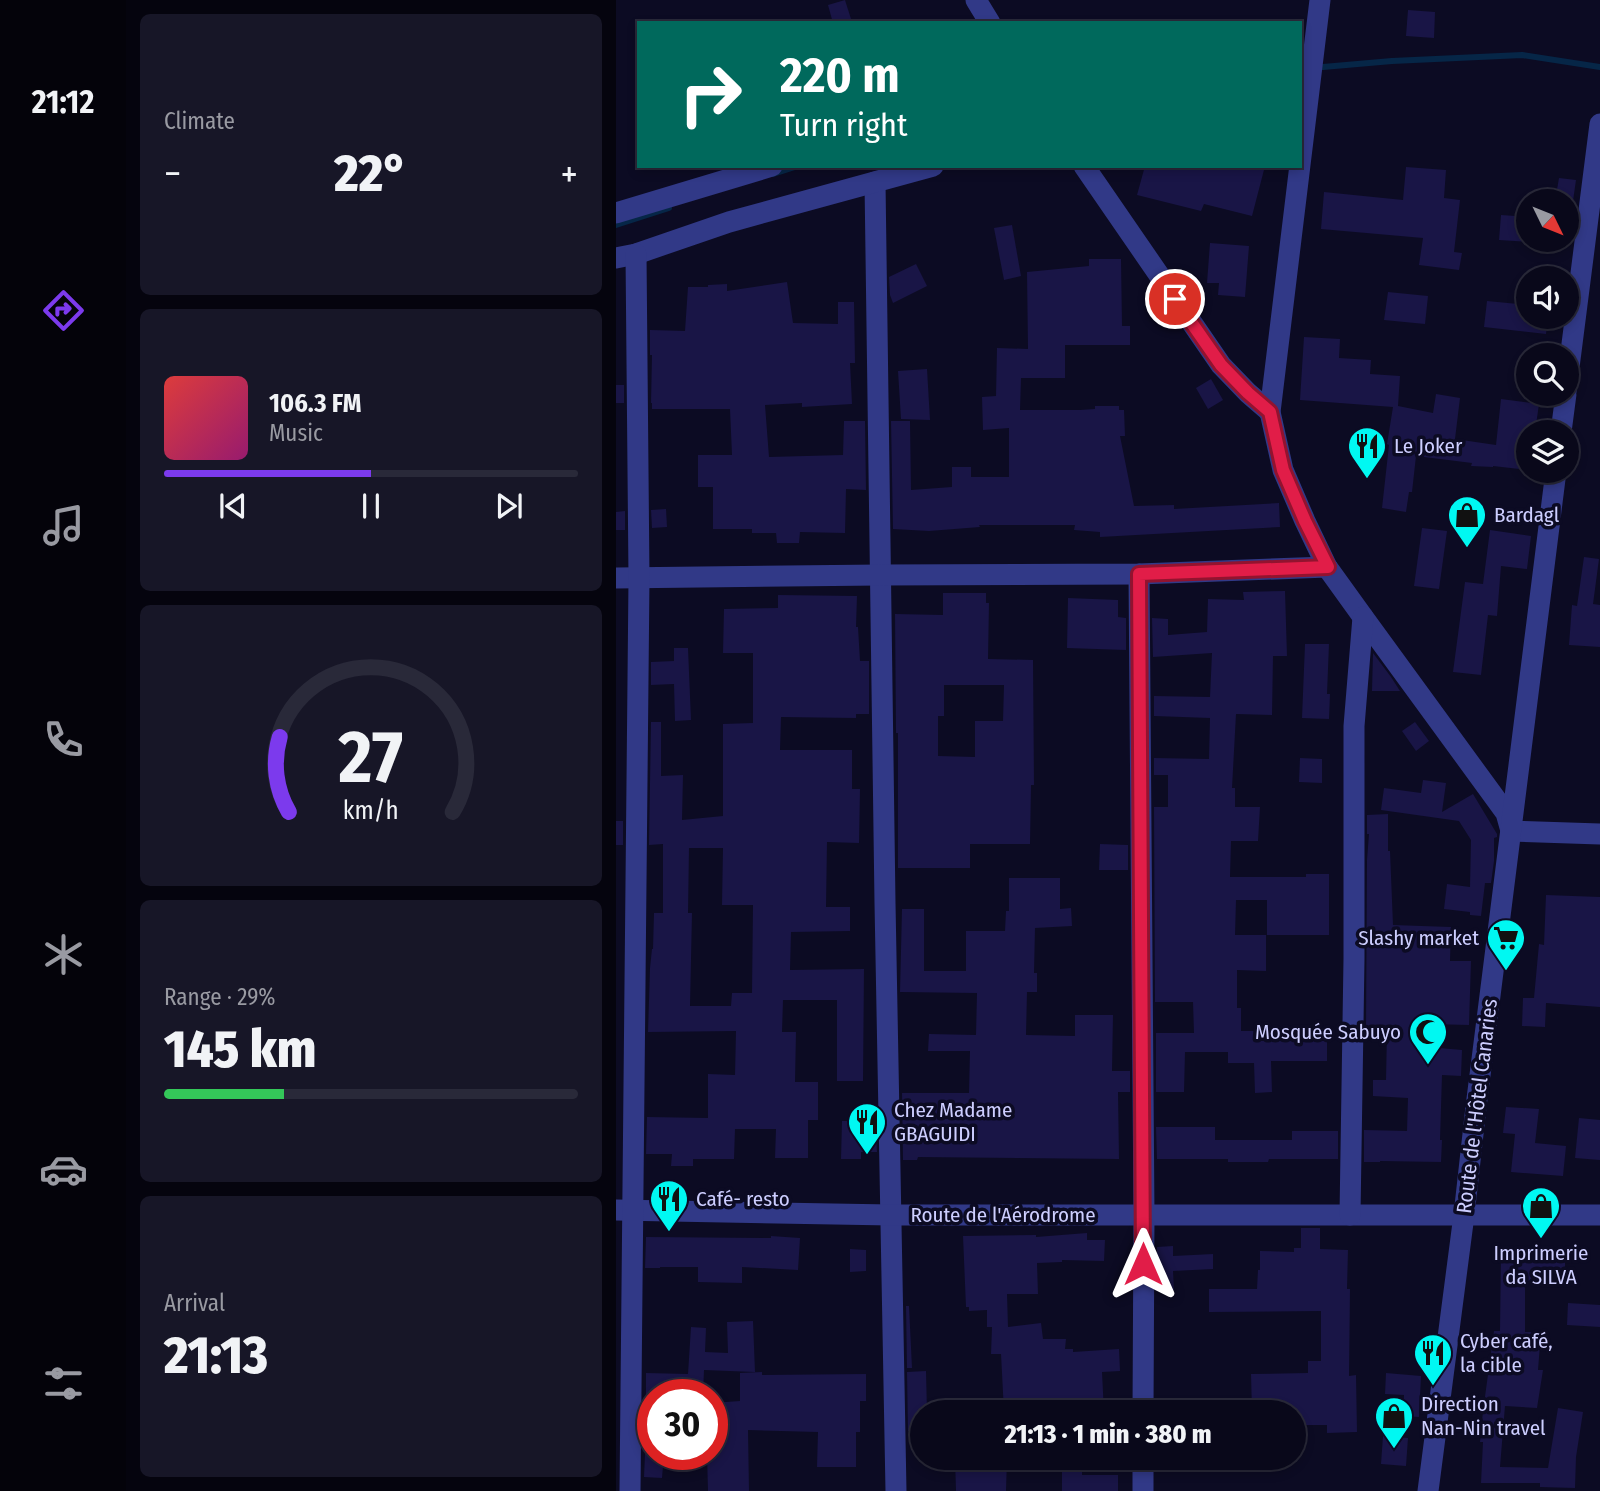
<!DOCTYPE html>
<html lang="en">
<head>
<meta charset="utf-8">
<style>
	body { margin:0; font-family:"Fira Sans Condensed",sans-serif; background:#171627; color:#f1f3f6; height:100vh; display:flex; flex-direction:column; font-size:26px; white-space:nowrap }
	* { box-sizing:border-box; margin:0 }
	p { font-size:23px; color:#999aa2 }
	.icon { flex:none; width:38px; height:38px; fill:none; stroke:currentColor; stroke-width:2; stroke-linecap:round; stroke-linejoin:round }
	.map { position:relative; flex:1; overflow:hidden }
	.sheet { display:flex; flex-direction:column; gap:14px; padding:14px; background:#05040e; width:490px }
	.sheet>* { flex:none }
	.guide { position:absolute; left:21px; top:21px; width:665px; height:147px; border-radius:0px; box-shadow:0 4px 10px #0003,0 0 0 2px #292939; background:#00695c; color:#fff; overflow:hidden }
	.needle { width:46px; rotate:133deg }
	.tools { position:absolute; left:900px; top:189px; display:grid; gap:14px }
	.tools a { display:grid; place-items:center; width:63px; height:63px; border-radius:50%; background:#09081a; box-shadow:0 4px 10px #0003,0 0 0 2px #292939; font-size:35px }
	.speed { position:absolute; left:21px; top:1379px; display:flex; gap:14px; font-size:35px; font-weight:700; text-align:center }
	.speed>* { display:grid; place-content:center; width:91px; height:91px; border-radius:50%; background:#09081a; box-shadow:0 4px 10px #0003,0 0 0 2px #292939; line-height:1 }
	.speed .limit { border:10px solid #d22; background:#fff; color:#111 }
	.pin { position:absolute; display:grid; place-items:center; width:60px; height:60px; color:#fff; margin:-30px; border:4px solid #fff; border-radius:50%; box-shadow:0 2px 7px #0007 }
	.me { position:absolute; width:77px; margin:-38px; rotate:0deg; stroke-linejoin:round; filter:drop-shadow(0 0 5px #0008) }
	.turn { display:flex; align-items:center; gap:24px; height:147px; padding:0 28px; font-size:32px }
	.turn .icon { width:91px; height:91px; stroke-width:2.5 }
	.turn b { display:block; font-size:49px; line-height:60px }
	.big { font-size:52px; font-weight:800; line-height:1.1 }
	.sheet .widget { flex:1; display:flex; flex-direction:column; justify-content:center; gap:10px; min-width:0; padding:0 24px; border-radius:10px; background:#171627 }
	.sheet .dial { align-items:center; gap:0 }
	.dial svg { height:182px; overflow:visible; fill:none; stroke:#292939; stroke-width:7; stroke-linecap:round; text-anchor:middle }
	.dial text { fill:#f1f3f6; stroke:none }
	.song { display:flex; align-items:center; gap:21px }
	.cover { width:84px; height:84px; border-radius:10px; background:linear-gradient(135deg,hsl(0 70% 55%),hsl(320 70% 35%)) }
	.played { height:7px; border-radius:4px; background:linear-gradient(90deg,#7c3aed 50%,#292939 50%) }
	.keys { display:flex; justify-content:space-around; direction:ltr }
	.heat { display:flex; justify-content:space-between; align-items:center; font-size:38px; direction:ltr }
	.charge { height:10px; border-radius:5px; background:linear-gradient(90deg,#34c759 29%,#292939 0) }
	.trip { position:absolute; left:294px; top:1400px; width:396px; height:70px; border-radius:35px; background:#09081a; box-shadow:0 4px 10px #0003,0 0 0 2px #292939; font-weight:800; line-height:70px; text-align:center }
	main { display:flex; flex:1; min-height:0 }
	.tab-bar { display:flex; flex-direction:column; width:126px; justify-content:space-around; align-items:center; background:#04030a; color:#999aa2 }
	.tab-bar .icon { width:49px; height:49px }
	.tab-bar .selected { color:#7c3aed }
	.tab-bar b { font-size:32px; color:#f1f3f6 }
	.map>svg:first-child { display:block }
	.lines { fill:none; stroke-linecap:round; stroke-linejoin:round }
	.stream { stroke:#062647; stroke-width:6 }
	.building { fill:#191546; fill-rule:evenodd }
	.minor { stroke:#313987; stroke-width:21 }
	.route-casing { stroke:#92132f; stroke-width:18 }
	.route { stroke:#e11d48; stroke-width:12 }
	.labels { text-anchor:middle; dominant-baseline:central; stroke-width:7; stroke-linejoin:round; paint-order:stroke }
	.poi-label { font-size:21px; fill:#cdceff; stroke:#0c0b23; text-anchor:start }
	.street-label { font-size:21px; fill:#cdceff; stroke:#0c0b23 }
</style>
</head>
<body>
<main>
<nav class="tab-bar">
<b>21:12</b>
<svg class="icon selected" aria-label="directions" viewBox="0 0 24 24"><path d="M12 3l9 9-9 9-9-9zM9 14v-3h6M13 9l2 2-2 2"/></svg>
<svg class="icon" aria-label="music" viewBox="0 0 24 24"><path d="M9 18V5l10-2v13"/><circle cx="6" cy="18" r="3"/><circle cx="16" cy="16" r="3"/></svg>
<svg class="icon" aria-label="phone" viewBox="0 0 24 24"><path d="M5 4h4l2 5-3 2q2 4 5 5l2-3 5 2v4C11 20 4 13 5 4z"/></svg>
<svg class="icon" aria-label="climate" viewBox="0 0 24 24"><path d="M12 3v18M4 7l16 10M4 17L20 7"/></svg>
<svg class="icon" aria-label="car" viewBox="0 0 24 24"><path d="M5 17H2v-5l4-1 3-4h7l3 4 3 1v5h-3M9 17h6M6 11h13"/><circle cx="7" cy="17" r="2"/><circle cx="17" cy="17" r="2"/></svg>
<svg class="icon" aria-label="filters" viewBox="0 0 24 24"><path d="M4 7h16M4 17h16"/><circle cx="9" cy="7" r="2"/><circle cx="15" cy="17" r="2"/></svg>
</nav>
<section class="sheet">
<div class="widget"><p>Climate</p>
<div class="heat"><a>−</a><b class="big">22°</b><a>+</a></div>
</div>
<div class="widget">
<div class="song"><i class="cover"></i><div><b>106.3 FM</b><p>Music</p></div></div>
<div class="played"></div>
<div class="keys"><svg class="icon" aria-label="previous" viewBox="0 0 24 24"><path d="M18 5L8 12l10 7zM5 5v14"/></svg><svg class="icon" aria-label="pause" viewBox="0 0 24 24"><path d="M8 5v14M16 5v14"/></svg><svg class="icon" aria-label="next" viewBox="0 0 24 24"><path d="M6 5l10 7-10 7zM19 5v14"/></svg></div>
</div>
<div class="widget dial"><svg viewBox="0 0 100 80">
<path d="M14 69A42 42 0 1 1 86 69"/>
<path d="M14 69A42 42 0 0 1 10 36" stroke="#7c3aed"/>
<text x="50" y="56" font-size="32" font-weight="700">27</text>
<text x="50" y="72" font-size="11">km/h</text>
</svg></div>
<div class="widget"><p>Range · 29%</p><b class="big">145 km</b><div class="charge"></div></div>
<div class="widget"><p>Arrival</p><b class="big">21:13</b></div>
</section>
<div class="map">
<svg width="984" height="1491" viewBox="0 0 984 1491">
	<rect width="100%" height="100%" fill="#0c0b23"/>
	<g class="lines">
		<!-- stream -->
		<g class="stream">
			<polyline points="684,69 776,61 906,55 984,67"/>
			<polyline points="157,174 182,166"/>
			<polyline points="0,225 53,208"/>
		</g>
	</g>
	<!-- building -->
	<g class="building">
		<polygon points="229,0 235,19 217,23 212,5"/>
		<polygon points="792,10 819,12 818,38 790,36"/>
		<polygon points="529,166 649,166 636,216 588,204 585,211 521,195"/>
		<polygon points="790,167 830,170 828,198 844,200 838,252 846,253 843,270 803,265 807,238 705,229 708,192 787,200"/>
		<polygon points="943,178 960,180 957,201 939,201"/>
		<polygon points="885,215 912,217 912,242 883,240"/>
		<polygon points="396,225 405,276 388,280 378,228"/>
		<polygon points="594,243 633,246 629,297 602,295 603,283 591,283"/>
		<polygon points="473,259 505,259 506,326 514,326 514,345 449,345 449,378 405,378 404,410 464,410 479,409 479,406 503,406 503,410 508,410 509,436 504,436 518,506 558,505 558,509 663,503 664,527 484,537 484,532 458,530 459,525 363,525 364,527 313,531 277,529 275,421 294,421 295,490 336,487 336,467 355,467 355,477 393,477 393,428 367,430 366,397 380,396 381,348 412,349 411,272 473,266"/>
		<polygon points="300,264 311,286 277,303 274,295 273,277"/>
		<polygon points="171,282 177,323 222,324 222,302 238,302 239,363 234,363 236,404 186,407 186,403 149,405 153,457 227,455 228,421 249,421 250,490 230,489 229,533 184,532 183,543 161,543 160,533 136,533 136,529 97,529 97,487 82,487 82,455 116,455 114,409 36,409 36,403 35,403 36,355 34,355 34,330 69,331 72,287 92,287 92,285 111,284 111,291"/>
		<polygon points="772,292 812,296 809,324 768,320"/>
		<polygon points="871,301 912,305 912,317 932,317 930,334 868,327"/>
		<polygon points="688,337 724,339 723,358 755,360 754,374 784,376 782,406 817,413 820,394 844,398 839,439 880,445 885,399 923,404 919,432 912,432 912,470 877,466 877,467 855,466 856,463 800,456 796,492 793,492 790,512 766,508 773,445 771,444 777,407 684,400"/>
		<polygon points="311,369 314,420 285,419 282,371"/>
		<polygon points="595,379 607,400 592,409 580,388"/>
		<rect x="0" y="385" width="8" height="18"/>
		<polygon points="50,509 51,527 36,528 35,510"/>
		<polygon points="9,511 9,530 0,530 0,512"/>
		<polygon points="806,528 831,531 823,589 798,586"/>
		<polygon points="874,530 915,536 911,569 885,566 881,616 872,615 865,675 837,672 849,582 867,584"/>
		<polygon points="968,557 983,559 977,604 984,605 984,647 953,645 956,605 961,606"/>
		<polygon points="669,591 671,656 657,656 656,715 620,714 616,788 619,788 619,807 644,807 642,841 615,841 614,877 690,877 690,874 713,874 713,935 651,935 651,900 620,900 619,935 650,935 650,971 621,970 621,1008 625,1008 625,1031 668,1031 668,1041 711,1041 711,1061 655,1061 656,1092 639,1093 638,1063 612,1063 612,1052 569,1052 568,1092 540,1092 540,1033 578,1033 577,1002 539,1002 538,807 552,807 552,775 538,775 538,758 593,759 594,718 538,716 538,696 594,697 596,653 537,657 536,618 552,619 552,635 591,632 592,599 628,600 627,592"/>
		<path d="M327 593H370V603H373L372 659 417 660 418 785H415L414 844H354V868H282V733H280L279 614 327 615ZM328 685H388L387 721H359V757L322 756V716H328Z"/>
		<path d="M162 595 241 596 240 627H242L244 661H253V714H240V718L165 717 164 750H236V789H244L243 843 211 842 210 907H234V931L175 932 174 970 248 969 247 1081H221V1000H167L166 1032H180L179 1082H202V1120H192V1158H159L160 1129H119L118 1159H77V1166H55L56 1154H30L31 1117 92 1118V1074L119 1075 120 1031 32 1032 34 968 36 949H37L38 913H47V844L33 845 35 722H45V776L67 775 66 820 107 816V724L137 723V653H107L108 609 162 608ZM73 848H107L106 905H137L136 993H116L115 1006H74L76 913H72Z"/>
		<polygon points="452,598 502,600 502,617 510,618 510,650 451,648"/>
		<polygon points="689,644 713,644 711,694 714,694 713,719 686,718"/>
		<polygon points="58,648 72,648 75,720 59,721 58,684 35,685 35,662 58,661"/>
		<polygon points="757,653 775,677 784,691 756,691"/>
		<polygon points="799,722 813,741 800,751 786,731"/>
		<polygon points="684,758 706,759 706,783 683,782"/>
		<polygon points="807,780 830,783 826,812 857,794 881,834 881,837 878,838 878,861 875,883 869,883 865,916 854,915 854,912 828,909 831,884 854,887 855,840 843,821 765,810 768,788 805,793"/>
		<polygon points="772,814 772,851 774,851 777,925 835,927 834,961 855,961 853,1025 813,1024 812,1047 846,1050 845,1076 826,1075 824,1140 826,1140 825,1162 764,1161 764,1162 748,1162 748,1130 791,1131 792,1098 757,1096 757,1080 770,1080 771,1031 750,1030 751,860 753,834 751,834 751,815"/>
		<rect x="0" y="821" width="7" height="24"/>
		<polygon points="484,844 512,845 512,870 483,870"/>
		<polygon points="393,878 444,878 444,909 455,908 456,926 419,928 418,973 421,973 421,992 411,992 410,1035 459,1036 459,1015 497,1015 496,1071 514,1071 514,1092 502,1092 503,1159 302,1157 301,1160 287,1160 286,1093 353,1093 354,1051 312,1051 313,1034 360,1035 361,993 284,992 286,909 308,909 308,971 350,971 350,931 389,931 390,911 393,911"/>
		<polygon points="930,895 984,897 984,1007 930,1003 929,1027 906,1026 907,998 918,998 923,944 928,945"/>
		<polygon points="890,1107 923,1109 919,1143 950,1146 947,1176 895,1172 899,1134 887,1133"/>
		<polygon points="963,1118 984,1120 984,1160 959,1158"/>
		<polygon points="226,1121 245,1121 245,1135 260,1135 261,1152 245,1152 245,1159 225,1159"/>
		<polygon points="540,1127 599,1127 599,1140 676,1140 676,1131 722,1131 722,1159 653,1159 652,1162 612,1162 612,1159 541,1159"/>
		<polygon points="685,1228 704,1228 704,1249 732,1250 731,1289 734,1289 733,1376 740,1375 741,1432 711,1433 711,1425 679,1425 679,1412 636,1412 635,1374 692,1373 692,1361 705,1361 705,1311 593,1312 593,1289 641,1289 642,1270 644,1270 644,1251 678,1252 678,1248 685,1248"/>
		<polygon points="471,1233 471,1240 489,1240 488,1261 446,1260 446,1262 421,1263 422,1294 391,1294 392,1327 425,1323 427,1339 450,1339 449,1349 457,1349 457,1352 503,1349 504,1371 486,1372 488,1412 388,1412 385,1354 375,1354 376,1327 371,1327 371,1310 353,1311 353,1307 350,1307 347,1236 420,1235 420,1237"/>
		<polygon points="155,1236 184,1238 182,1270 126,1267 126,1283 82,1282 82,1267 44,1267 44,1268 29,1268 30,1237 155,1238"/>
		<polygon points="557,1246 557,1256 597,1254 597,1269 557,1271 558,1290 541,1291 541,1247"/>
		<polygon points="234,1249 250,1250 250,1271 234,1272"/>
		<polygon points="885,1251 949,1251 949,1283 909,1283 909,1332 925,1332 922,1370 927,1370 921,1408 889,1406 884,1467 932,1468 942,1408 967,1412 960,1457 959,1488 924,1487 924,1483 865,1483 867,1442 864,1442 867,1411 878,1331 884,1331"/>
		<polygon points="952,1303 984,1305 984,1327 951,1325"/>
		<polygon points="290,1306 293,1306 296,1368 291,1368"/>
		<polygon points="137,1321 139,1372 88,1370 87,1395 30,1395 30,1373 72,1374 75,1327 90,1328 89,1352 112,1353 111,1322"/>
		<polygon points="310,1371 311,1412 306,1412 306,1431 292,1431 291,1372"/>
		<polygon points="146,1372 146,1375 250,1374 250,1401 244,1401 244,1432 240,1432 240,1467 201,1467 202,1432 132,1430 133,1491 92,1491 91,1454 96,1454 96,1403 124,1401 124,1373"/>
		<polygon points="770,1373 805,1376 803,1417 787,1416 788,1395 769,1394"/>
		<polygon points="767,1436 792,1438 790,1466 765,1464"/>
		<polygon points="29,1454 48,1454 46,1478 28,1477"/>
		<polygon points="339,1458 391,1458 390,1491 340,1491"/>
		<polygon points="446,1458 466,1458 466,1475 502,1475 502,1491 446,1491"/>
	</g>
	<g class="lines">
		<!-- minor -->
		<g class="minor">
			<polyline points="360,0 374,23"/>
			<polyline points="704,0 654,412 667,470 689,521 711,567 747,617 890,813 895,831 984,834"/>
			<polyline points="468,166 605,365 632,393 654,412"/>
			<polyline points="259,182 269,903 280,1491"/>
			<polyline points="0,213 156,166"/>
			<polyline points="0,258 20,254 113,222 317,166"/>
			<polyline points="950,391 984,124"/>
			<polyline points="945,432 950,394"/>
			<polyline points="523,574 528,1215 527,1412"/>
			<polyline points="0,578 264,575 523,574 711,567"/>
			<polyline points="0,1210 275,1215 984,1215"/>
			<polyline points="734,1215 738,959 738,726 747,617"/>
			<polyline points="14,1491 23,578 20,254"/>
			<polyline points="527,1491 527,1458"/>
			<polyline points="812,1491 848,1215 860,1107 940,471"/>
		</g>
	</g>
	<g class="lines">
		<defs>
			<polyline id="route" points="527,1264 523,574 712,567 689,521 667,470 654,412 632,393 605,365 559,299"/>
		</defs>
		<!-- route casing -->
		<use href="#route" class="route-casing"/>
		<!-- route -->
		<use href="#route" class="route"/>
	</g>
	<!-- icons -->
	<defs>
		<symbol id="restaurant-pin" viewBox="-11 -11 22 30"><path d="M0 17L-7.5 6A9.5 9.5 0 1 1 7.5 6Z" fill="#00f8f2" stroke="#0c0b23"/><path d="M-5-6h1v4h1v-4h1v4h1v-4h1v5L-1.5 .5V6h-2V.5L-5-1ZM5-6V6H3V1.5H1.5Q1.5-4 5-6Z" fill="#111"/></symbol>
		<symbol id="shop-pin" viewBox="-11 -11 22 30"><path d="M0 17L-7.5 6A9.5 9.5 0 1 1 7.5 6Z" fill="#00f8f2" stroke="#0c0b23"/><path d="M-5-2.5h2.3a2.7 3.5 0 0 1 5.4 0H5L5.5 6h-11ZM-1.5-2.5h3a1.5 2.3 0 0 0-3 0Z" fill="#111"/></symbol>
		<symbol id="supermarket-pin" viewBox="-11 -11 22 30"><path d="M0 17L-7.5 6A9.5 9.5 0 1 1 7.5 6Z" fill="#00f8f2" stroke="#0c0b23"/><path d="M-6-5.5h2.5l.6 2H6L4.5 2H-2.5L-4.4-4H-6ZM-1.5 3.2a1.3 1.3 0 1 0 .1 0ZM3 3.2a1.3 1.3 0 1 0 .1 0Z" fill="#111"/></symbol>
		<symbol id="mosque-pin" viewBox="-11 -11 22 30"><path d="M0 17L-7.5 6A9.5 9.5 0 1 1 7.5 6Z" fill="#00f8f2" stroke="#0c0b23"/><path d="M3.5-4.9A6 6 0 1 0 3.5 4.9A5 5 0 1 1 3.5-4.9Z" fill="#111"/></symbol>
	</defs>
	<g fill-rule="evenodd">
		<use href="#restaurant-pin" x="729" y="424" width="44" height="60"/>
		<use href="#shop-pin" x="829" y="493" width="44" height="60"/>
		<use href="#supermarket-pin" x="868" y="916" width="44" height="60"/>
		<use href="#mosque-pin" x="790" y="1010" width="44" height="60"/>
		<use href="#restaurant-pin" x="229" y="1100" width="44" height="60"/>
		<use href="#restaurant-pin" x="31" y="1177" width="44" height="60"/>
		<use href="#shop-pin" x="903" y="1184" width="44" height="60"/>
		<use href="#restaurant-pin" x="795" y="1331" width="44" height="60"/>
		<use href="#shop-pin" x="756" y="1394" width="44" height="60"/>
	</g>
	<g class="labels">
		<!-- poi labels -->
		<g class="poi-label">
			<text x="778" y="446">Le Joker</text>
			<text x="878" y="515">Bardagl</text>
			<text x="863" y="938" text-anchor="end">Slashy market</text>
			<text x="785" y="1032" text-anchor="end">Mosquée Sabuyo</text>
			<text x="278" y="1110">Chez Madame<tspan x="278" dy="24">GBAGUIDI</tspan></text>
			<text x="80" y="1199">Café- resto</text>
			<text x="925" y="1253" text-anchor="middle">Imprimerie<tspan x="925" dy="24">da SILVA</tspan></text>
			<text x="844" y="1341">Cyber café,<tspan x="844" dy="24">la cible</tspan></text>
			<text x="805" y="1404">Direction<tspan x="805" dy="24">Nan-Nin travel</tspan></text>
		</g>
		<!-- street labels -->
		<g class="street-label">
			<text transform="translate(861 1106) rotate(-83)">Route de l'Hôtel Canaries</text>
			<text x="387" y="1215">Route de l'Aérodrome</text>
		</g>
	</g>
</svg>
<div class="tools">
<a><svg class="needle" viewBox="-14 -14 28 28"><path d="M0-13l5 13h-10z" fill="#e53935"/><path d="M0 13l5-13h-10z" fill="#999aa2"/></svg></a>
<a><svg class="icon" aria-label="sound" viewBox="0 0 24 24"><path d="M4 9h4l5-4v14l-5-4H4zM17 9q2 3 0 6"/></svg></a>
<a><svg class="icon" aria-label="search" viewBox="0 0 24 24"><circle cx="10" cy="10" r="6"/><path d="M15 15l6 6"/></svg></a>
<a><svg class="icon" aria-label="layers" viewBox="0 0 24 24"><path d="M12 4l9 5-9 5-9-5zM3 14l9 5 9-5"/></svg></a>
</div>
<div class="speed"><div class="limit">30</div></div>
<div class="pin" style="left:559px;top:299px;background:#d93025"><svg class="icon" aria-label="arrive" viewBox="0 0 24 24"><path d="M6 21V4h12l-3 4 3 4H6"/></svg></div>
<svg class="me" style="left:527px;top:1264px" viewBox="-20 -20 40 40"><path d="M0-17L14 15 0 8-14 15z" fill="#e11d48" stroke="#fff" stroke-width="4"/></svg>
<div class="trip">21:13 · 1 min · 380 m</div>
<div class="guide">
<div class="turn"><svg class="icon" aria-label="right" viewBox="0 0 24 24"><path d="M7 20v-9h11M14 6l5 5-5 5"/></svg><div><b>220 m</b>Turn right</div></div>
</div>
</div>
</main>
</body>
</html>
